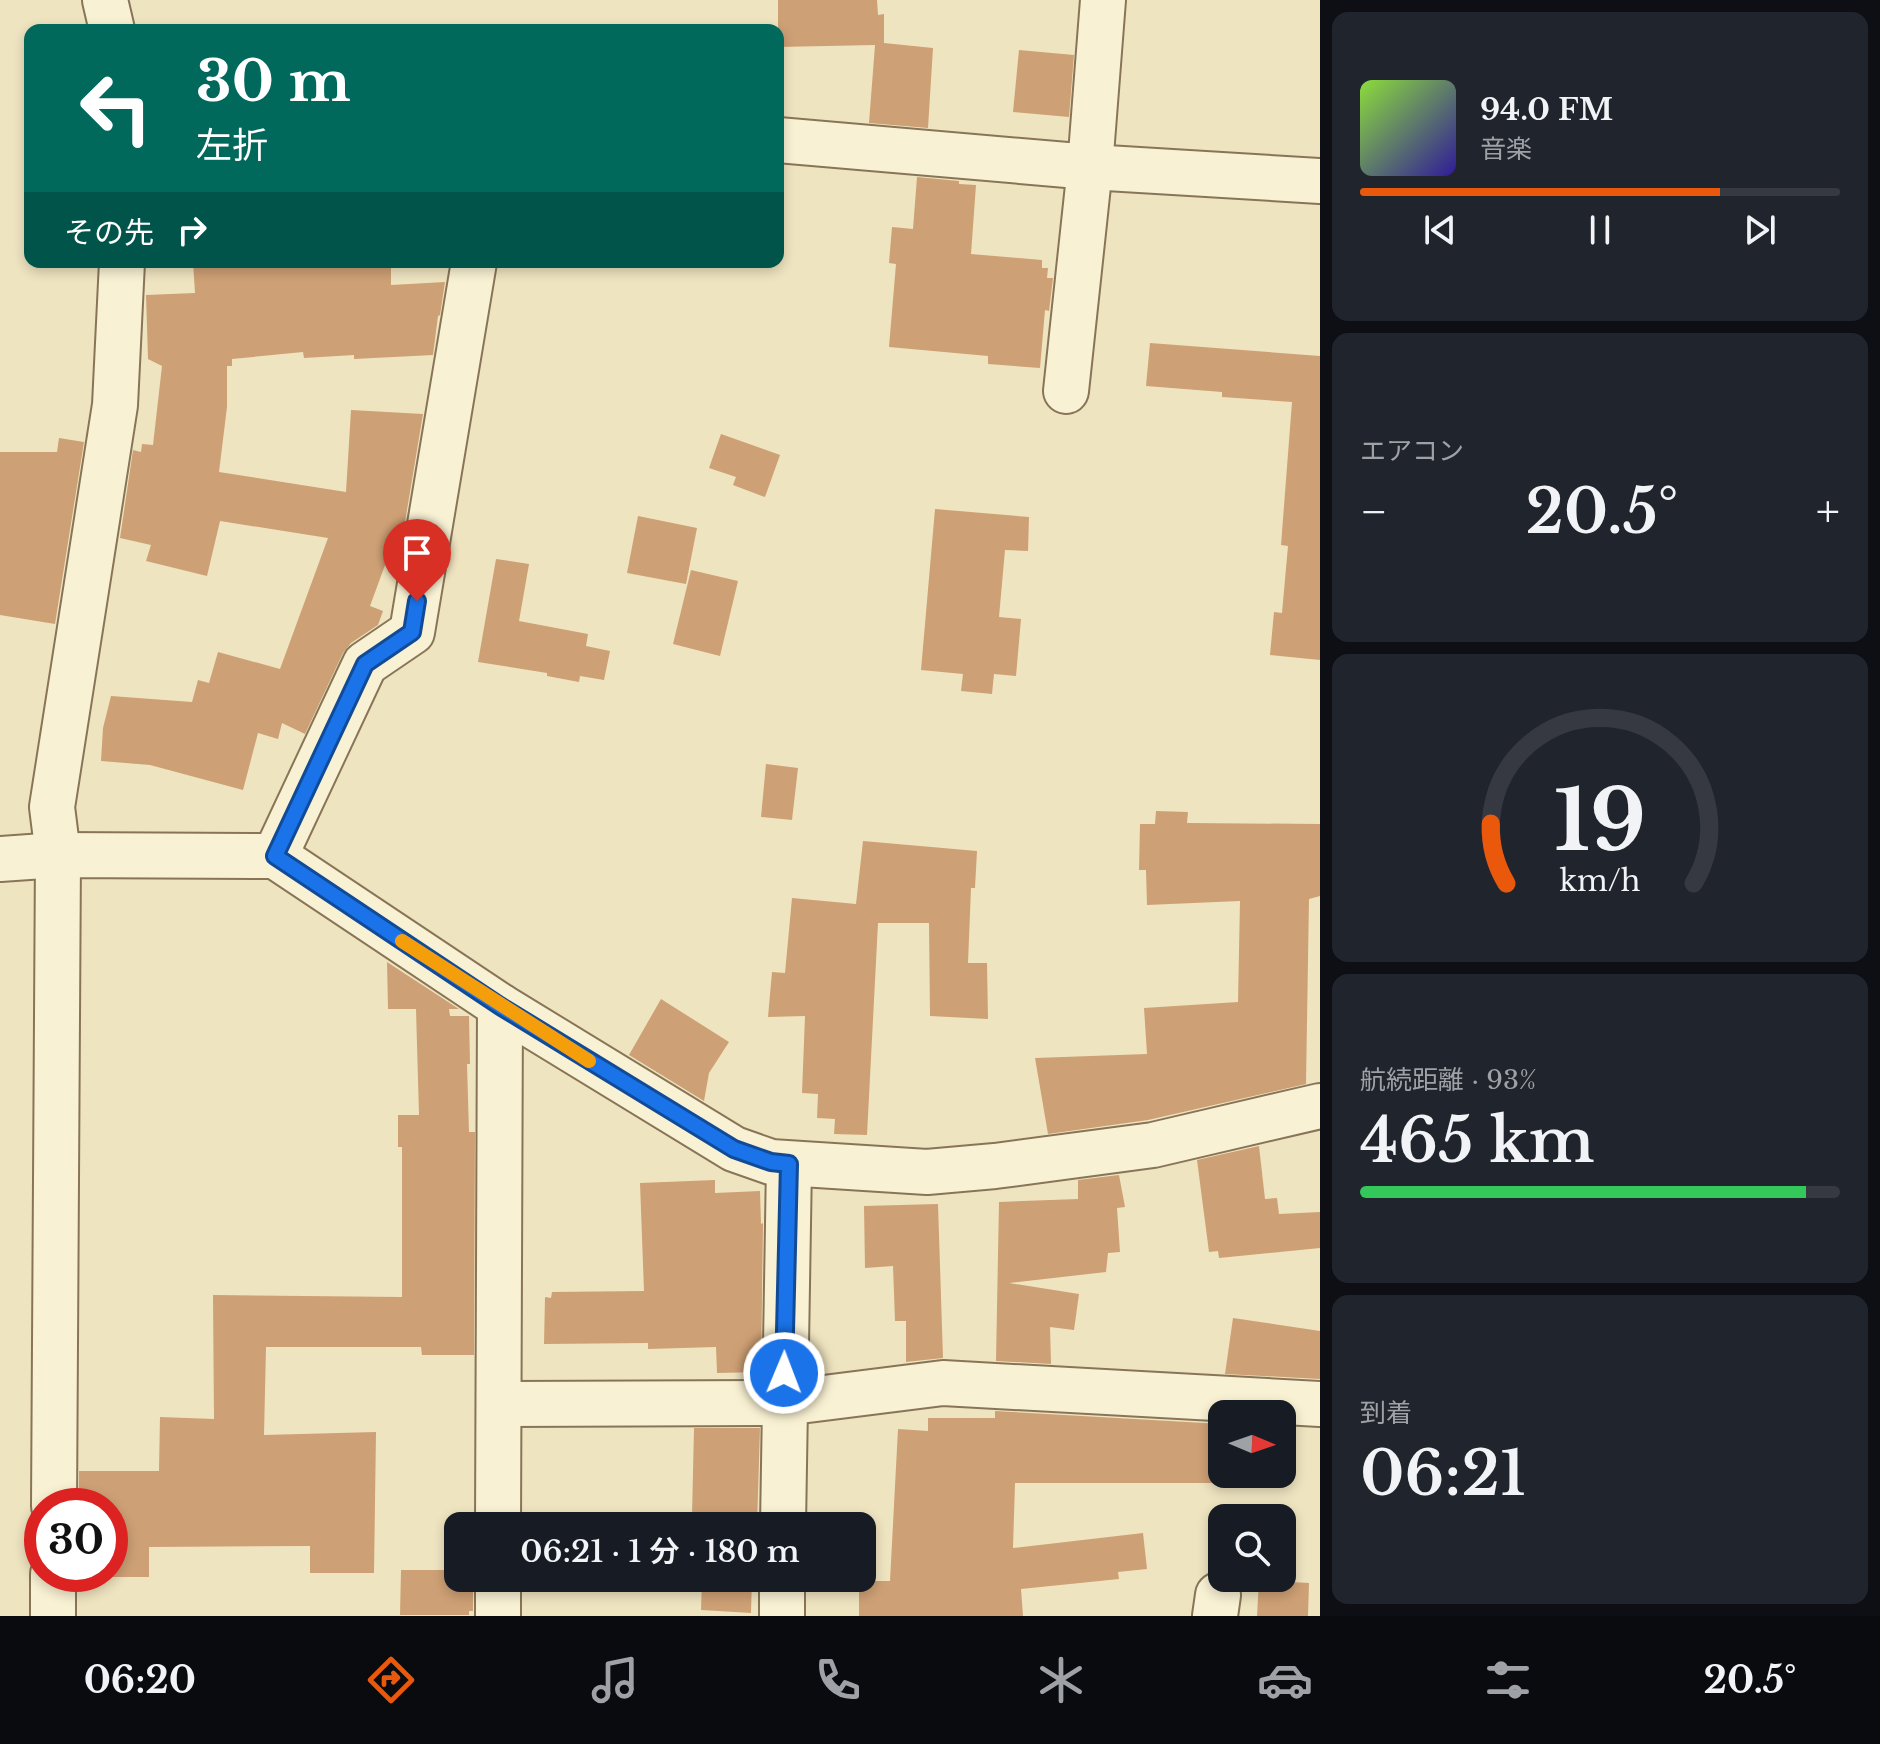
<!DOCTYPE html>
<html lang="ja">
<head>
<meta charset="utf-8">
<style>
	body { margin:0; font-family:"Libre Baskerville","Noto Sans JP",serif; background:#20242c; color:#f1f3f6; height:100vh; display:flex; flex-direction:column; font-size:30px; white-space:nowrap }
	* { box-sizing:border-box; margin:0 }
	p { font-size:26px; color:#9ea1a6 }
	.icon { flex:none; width:44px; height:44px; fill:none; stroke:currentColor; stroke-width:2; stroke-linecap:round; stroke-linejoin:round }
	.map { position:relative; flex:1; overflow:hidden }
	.drawer { display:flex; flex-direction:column; gap:12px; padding:12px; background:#0d0f14; width:560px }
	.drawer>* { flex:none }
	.top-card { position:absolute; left:24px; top:24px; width:760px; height:244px; border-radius:16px; box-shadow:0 4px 12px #0003; background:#00695c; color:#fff; overflow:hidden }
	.needle { width:52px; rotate:92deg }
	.controls { position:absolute; left:1208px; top:1400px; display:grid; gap:16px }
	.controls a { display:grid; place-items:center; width:88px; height:88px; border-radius:16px; background:#171b24; box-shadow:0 4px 12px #0003; font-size:40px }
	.speed { position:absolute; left:24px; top:1488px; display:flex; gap:16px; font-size:40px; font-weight:700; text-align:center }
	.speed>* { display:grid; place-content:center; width:104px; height:104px; border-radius:50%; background:#171b24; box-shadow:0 4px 12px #0003; line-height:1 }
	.speed .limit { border:12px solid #d22; background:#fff; color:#111 }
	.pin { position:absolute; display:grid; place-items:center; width:68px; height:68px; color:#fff; margin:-82px -34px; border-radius:50% 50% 50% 0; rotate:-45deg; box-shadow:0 0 8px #0007 }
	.pin .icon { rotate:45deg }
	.me { position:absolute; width:88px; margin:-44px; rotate:1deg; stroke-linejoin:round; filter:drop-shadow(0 0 6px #0008) }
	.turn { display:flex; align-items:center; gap:28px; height:168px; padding:0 40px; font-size:36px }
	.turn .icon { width:104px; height:104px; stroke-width:2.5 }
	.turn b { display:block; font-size:56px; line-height:68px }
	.then { display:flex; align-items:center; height:76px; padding:0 40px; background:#0003; gap:16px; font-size:30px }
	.big { font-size:60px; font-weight:600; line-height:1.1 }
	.drawer .card { flex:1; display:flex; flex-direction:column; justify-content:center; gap:12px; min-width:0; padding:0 28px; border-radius:16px; background:#20242c }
	.drawer .dial { align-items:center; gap:0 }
	.dial svg { height:208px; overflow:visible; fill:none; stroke:#363941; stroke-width:7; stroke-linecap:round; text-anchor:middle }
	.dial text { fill:#f1f3f6; stroke:none }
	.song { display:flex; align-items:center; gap:24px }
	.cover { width:96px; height:96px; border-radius:12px; background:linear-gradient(135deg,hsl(90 70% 55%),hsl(250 70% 35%)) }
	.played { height:8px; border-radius:4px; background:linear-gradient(90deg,#ea580c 75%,#363941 75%) }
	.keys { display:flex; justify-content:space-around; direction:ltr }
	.heat { display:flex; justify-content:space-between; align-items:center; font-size:44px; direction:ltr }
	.charge { height:12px; border-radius:6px; background:linear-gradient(90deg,#34c759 93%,#363941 0) }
	.trip { position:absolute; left:444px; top:1512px; width:432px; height:80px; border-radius:16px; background:#171b24; box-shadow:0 4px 12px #0003; font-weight:600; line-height:80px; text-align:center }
	.tab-bar { display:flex; height:128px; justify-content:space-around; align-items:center; background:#090b0e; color:#9ea1a6 }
	.tab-bar .icon { width:56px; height:56px }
	.tab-bar .current { color:#ea580c }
	.tab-bar b { font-size:36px; color:#f1f3f6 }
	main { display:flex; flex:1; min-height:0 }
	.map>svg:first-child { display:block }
	.building { fill:#cea075 }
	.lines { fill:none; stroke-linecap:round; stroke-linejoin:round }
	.minor-casing { stroke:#887558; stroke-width:48 }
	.minor { stroke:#f9f1d3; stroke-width:44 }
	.route-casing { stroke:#114b97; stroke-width:20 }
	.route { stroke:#1a73e8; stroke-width:14 }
	.slow { stroke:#f59e0b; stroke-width:14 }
</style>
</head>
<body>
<main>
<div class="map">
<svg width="1320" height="1616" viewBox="0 0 1320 1616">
	<rect width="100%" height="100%" fill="#efe4c0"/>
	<!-- building -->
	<g class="building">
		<polygon points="778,0 877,0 878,15 884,14 884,43 933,48 928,128 869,123 875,45 778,47"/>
		<polygon points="1019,50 1074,55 1069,117 1013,112"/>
		<polygon points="917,177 959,181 959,184 976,185 971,254 1042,260 1042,268 1048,268 1047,278 1053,278 1049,311 1045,310 1040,368 988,364 988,356 889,347 896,264 889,263 892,227 913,229"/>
		<polygon points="193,262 391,262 391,285 445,282 440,315 438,316 433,355 354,359 354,355 304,358 303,352 232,359 232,366 227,366 227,407 219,472 346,492 351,410 423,414 401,546 392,546 370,606 383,611 378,625 351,643 343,653 305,734 282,723 278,739 258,733 243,790 150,765 101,761 103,728 111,696 192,702 198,680 209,683 218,652 280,669 328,538 220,521 207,576 146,561 151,545 120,538 133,450 141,452 142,444 153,445 162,366 148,359 146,295 195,293"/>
		<polygon points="1150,343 1320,356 1320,660 1270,655 1274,612 1282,613 1288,546 1281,545 1292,402 1222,397 1222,392 1146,386"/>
		<polygon points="721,434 780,455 765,497 733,485 736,477 709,468"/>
		<polygon points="59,438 84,442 55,624 0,615 0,452 57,452"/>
		<polygon points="935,509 1029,517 1028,551 1005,550 999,617 1021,619 1016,676 994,674 992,694 961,691 963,674 921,670"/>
		<polygon points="638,516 697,528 686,584 627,573"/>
		<polygon points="496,559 529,564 519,621 588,634 586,646 610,651 604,680 580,676 579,682 547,676 547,673 478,662"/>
		<polygon points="691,570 738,581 720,656 673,644"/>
		<polygon points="766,764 798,768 792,820 761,817"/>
		<polygon points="1156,811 1188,812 1187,823 1320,824 1320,896 1309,899 1306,1084 1148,1120 1048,1134 1035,1058 1147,1054 1144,1008 1238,1002 1240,901 1147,905 1146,870 1139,870 1140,824 1155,824"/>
		<polygon points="863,841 977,851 975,888 971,888 968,963 987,963 988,1019 930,1016 929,923 878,923 867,1135 834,1134 835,1119 817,1118 818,1094 802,1093 805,1016 768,1017 772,972 785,973 792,898 856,904"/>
		<polygon points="387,962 459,1009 449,1009 450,1016 469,1016 470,1064 467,1064 469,1132 475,1132 474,1355 422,1355 421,1347 266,1347 264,1435 376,1432 374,1573 310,1573 310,1546 149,1547 149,1577 110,1577 110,1506 79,1506 79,1471 159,1471 160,1417 214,1419 213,1295 402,1297 402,1147 398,1147 398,1115 419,1115 416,1009 388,1009"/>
		<polygon points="661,999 729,1042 709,1073 704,1101 629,1055"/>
		<polygon points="1259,1146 1265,1199 1277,1198 1279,1214 1320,1212 1320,1248 1219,1258 1218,1251 1209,1252 1197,1160"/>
		<polygon points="1119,1175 1125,1207 1117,1208 1120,1252 1108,1253 1106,1272 1009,1283 1079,1294 1074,1330 1050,1327 1051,1364 996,1361 999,1202 1078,1199 1078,1180"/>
		<polygon points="715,1180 715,1193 760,1191 761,1224 763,1223 761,1372 717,1373 716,1347 648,1349 648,1343 544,1344 545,1297 551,1298 552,1292 644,1291 640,1183"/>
		<polygon points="938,1204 943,1358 906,1362 906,1321 895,1321 893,1266 865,1268 864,1206"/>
		<polygon points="1233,1318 1320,1331 1320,1379 1225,1374"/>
		<polygon points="995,1411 1222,1424 1222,1483 1015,1483 1013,1548 1143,1533 1147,1569 1118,1572 1119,1579 1021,1589 1023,1616 859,1616 859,1581 890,1581 898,1429 928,1431 928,1418 995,1418"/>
		<polygon points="694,1428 760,1428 757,1526 702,1526 702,1516 692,1516"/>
		<polygon points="401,1570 458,1570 458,1578 473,1578 473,1611 469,1611 469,1615 400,1615"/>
		<polygon points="702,1578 752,1578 751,1613 701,1610"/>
		<polygon points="1259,1580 1309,1583 1308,1616 1257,1616"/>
	</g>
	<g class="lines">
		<defs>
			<g id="minor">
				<polyline points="105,0 112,30"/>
				<polyline points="778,140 1090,167 1320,181"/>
				<polyline points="1066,391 1090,167 1103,0"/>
				<polyline points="275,856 365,664 412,632 474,262"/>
				<polyline points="0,859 58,855 275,856 500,1006 734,1149 771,1162 927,1172 995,1166 1153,1145 1320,1106"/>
				<polyline points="499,1404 784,1403 943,1383 1320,1404"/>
				<polyline points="54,1506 58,855 52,807 115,405 122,262"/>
				<polyline points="498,1526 500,1006"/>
				<polyline points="783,1526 789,1164"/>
				<polyline points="53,1616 53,1574"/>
				<polyline points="498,1616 498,1578"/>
				<polyline points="782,1616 782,1578"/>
				<polyline points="1215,1616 1218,1595"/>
			</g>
		</defs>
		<!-- minor casing -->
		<use href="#minor" class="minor-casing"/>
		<!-- minor -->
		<use href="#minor" class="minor"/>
	</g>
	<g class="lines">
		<defs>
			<polyline id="route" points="417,601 412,632 365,664 275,856 500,1006 734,1149 771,1162 789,1164 784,1373"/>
		</defs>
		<!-- route casing -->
		<use href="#route" class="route-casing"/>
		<!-- route -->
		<use href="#route" class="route"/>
		<!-- slow -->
		<polyline class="slow" points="402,941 589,1061"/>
	</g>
</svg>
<div class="controls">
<a><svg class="needle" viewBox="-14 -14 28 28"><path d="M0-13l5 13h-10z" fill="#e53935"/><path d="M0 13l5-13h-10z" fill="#9ea1a6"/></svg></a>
<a><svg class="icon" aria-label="search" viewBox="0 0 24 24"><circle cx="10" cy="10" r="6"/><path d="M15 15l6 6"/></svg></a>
</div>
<div class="speed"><div class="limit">30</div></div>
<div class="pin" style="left:417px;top:601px;background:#d93025"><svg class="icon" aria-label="arrive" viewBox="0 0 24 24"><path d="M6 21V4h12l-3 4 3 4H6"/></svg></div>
<svg class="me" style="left:784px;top:1373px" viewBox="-20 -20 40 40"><circle r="17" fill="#1a73e8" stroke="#fff" stroke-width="3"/><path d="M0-11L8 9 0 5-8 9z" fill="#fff"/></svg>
<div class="trip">06:21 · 1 分 · 180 m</div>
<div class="top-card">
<div class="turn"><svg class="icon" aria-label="left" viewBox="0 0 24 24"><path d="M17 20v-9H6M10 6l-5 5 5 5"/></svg><div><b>30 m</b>左折</div></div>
<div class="then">その先<svg class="icon" aria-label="right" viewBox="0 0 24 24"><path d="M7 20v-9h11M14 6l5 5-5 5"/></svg></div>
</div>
</div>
<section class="drawer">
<div class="card">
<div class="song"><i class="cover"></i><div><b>94.0 FM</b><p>音楽</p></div></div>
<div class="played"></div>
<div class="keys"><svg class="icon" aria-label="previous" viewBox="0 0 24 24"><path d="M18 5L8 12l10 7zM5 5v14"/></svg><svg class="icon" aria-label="pause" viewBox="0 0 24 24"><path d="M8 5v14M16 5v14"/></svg><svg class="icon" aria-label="next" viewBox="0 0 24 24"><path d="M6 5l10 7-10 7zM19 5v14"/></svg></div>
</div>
<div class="card"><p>エアコン</p>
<div class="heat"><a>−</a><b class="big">20.5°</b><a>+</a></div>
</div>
<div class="card dial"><svg viewBox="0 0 100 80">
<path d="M14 69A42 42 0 1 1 86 69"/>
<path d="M14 69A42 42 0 0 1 8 46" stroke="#ea580c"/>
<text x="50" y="56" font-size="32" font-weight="700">19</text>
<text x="50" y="72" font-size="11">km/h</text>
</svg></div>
<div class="card"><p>航続距離 · 93%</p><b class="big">465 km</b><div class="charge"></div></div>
<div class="card"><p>到着</p><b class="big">06:21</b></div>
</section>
</main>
<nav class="tab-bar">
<b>06:20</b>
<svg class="icon current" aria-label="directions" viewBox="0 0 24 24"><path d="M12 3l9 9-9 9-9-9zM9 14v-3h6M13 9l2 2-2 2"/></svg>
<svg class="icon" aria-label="music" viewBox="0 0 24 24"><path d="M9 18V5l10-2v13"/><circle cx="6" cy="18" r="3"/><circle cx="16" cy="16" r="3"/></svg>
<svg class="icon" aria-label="phone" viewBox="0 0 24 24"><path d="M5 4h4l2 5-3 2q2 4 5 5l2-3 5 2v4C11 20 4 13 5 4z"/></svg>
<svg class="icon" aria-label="climate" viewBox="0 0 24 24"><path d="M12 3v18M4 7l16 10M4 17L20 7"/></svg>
<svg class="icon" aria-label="car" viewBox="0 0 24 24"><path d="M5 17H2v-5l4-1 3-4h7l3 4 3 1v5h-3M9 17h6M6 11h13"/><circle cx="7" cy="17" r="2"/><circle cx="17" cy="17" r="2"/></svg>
<svg class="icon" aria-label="filters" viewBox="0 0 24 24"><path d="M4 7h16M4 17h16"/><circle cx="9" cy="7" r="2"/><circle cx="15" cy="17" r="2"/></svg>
<b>20.5°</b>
</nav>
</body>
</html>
